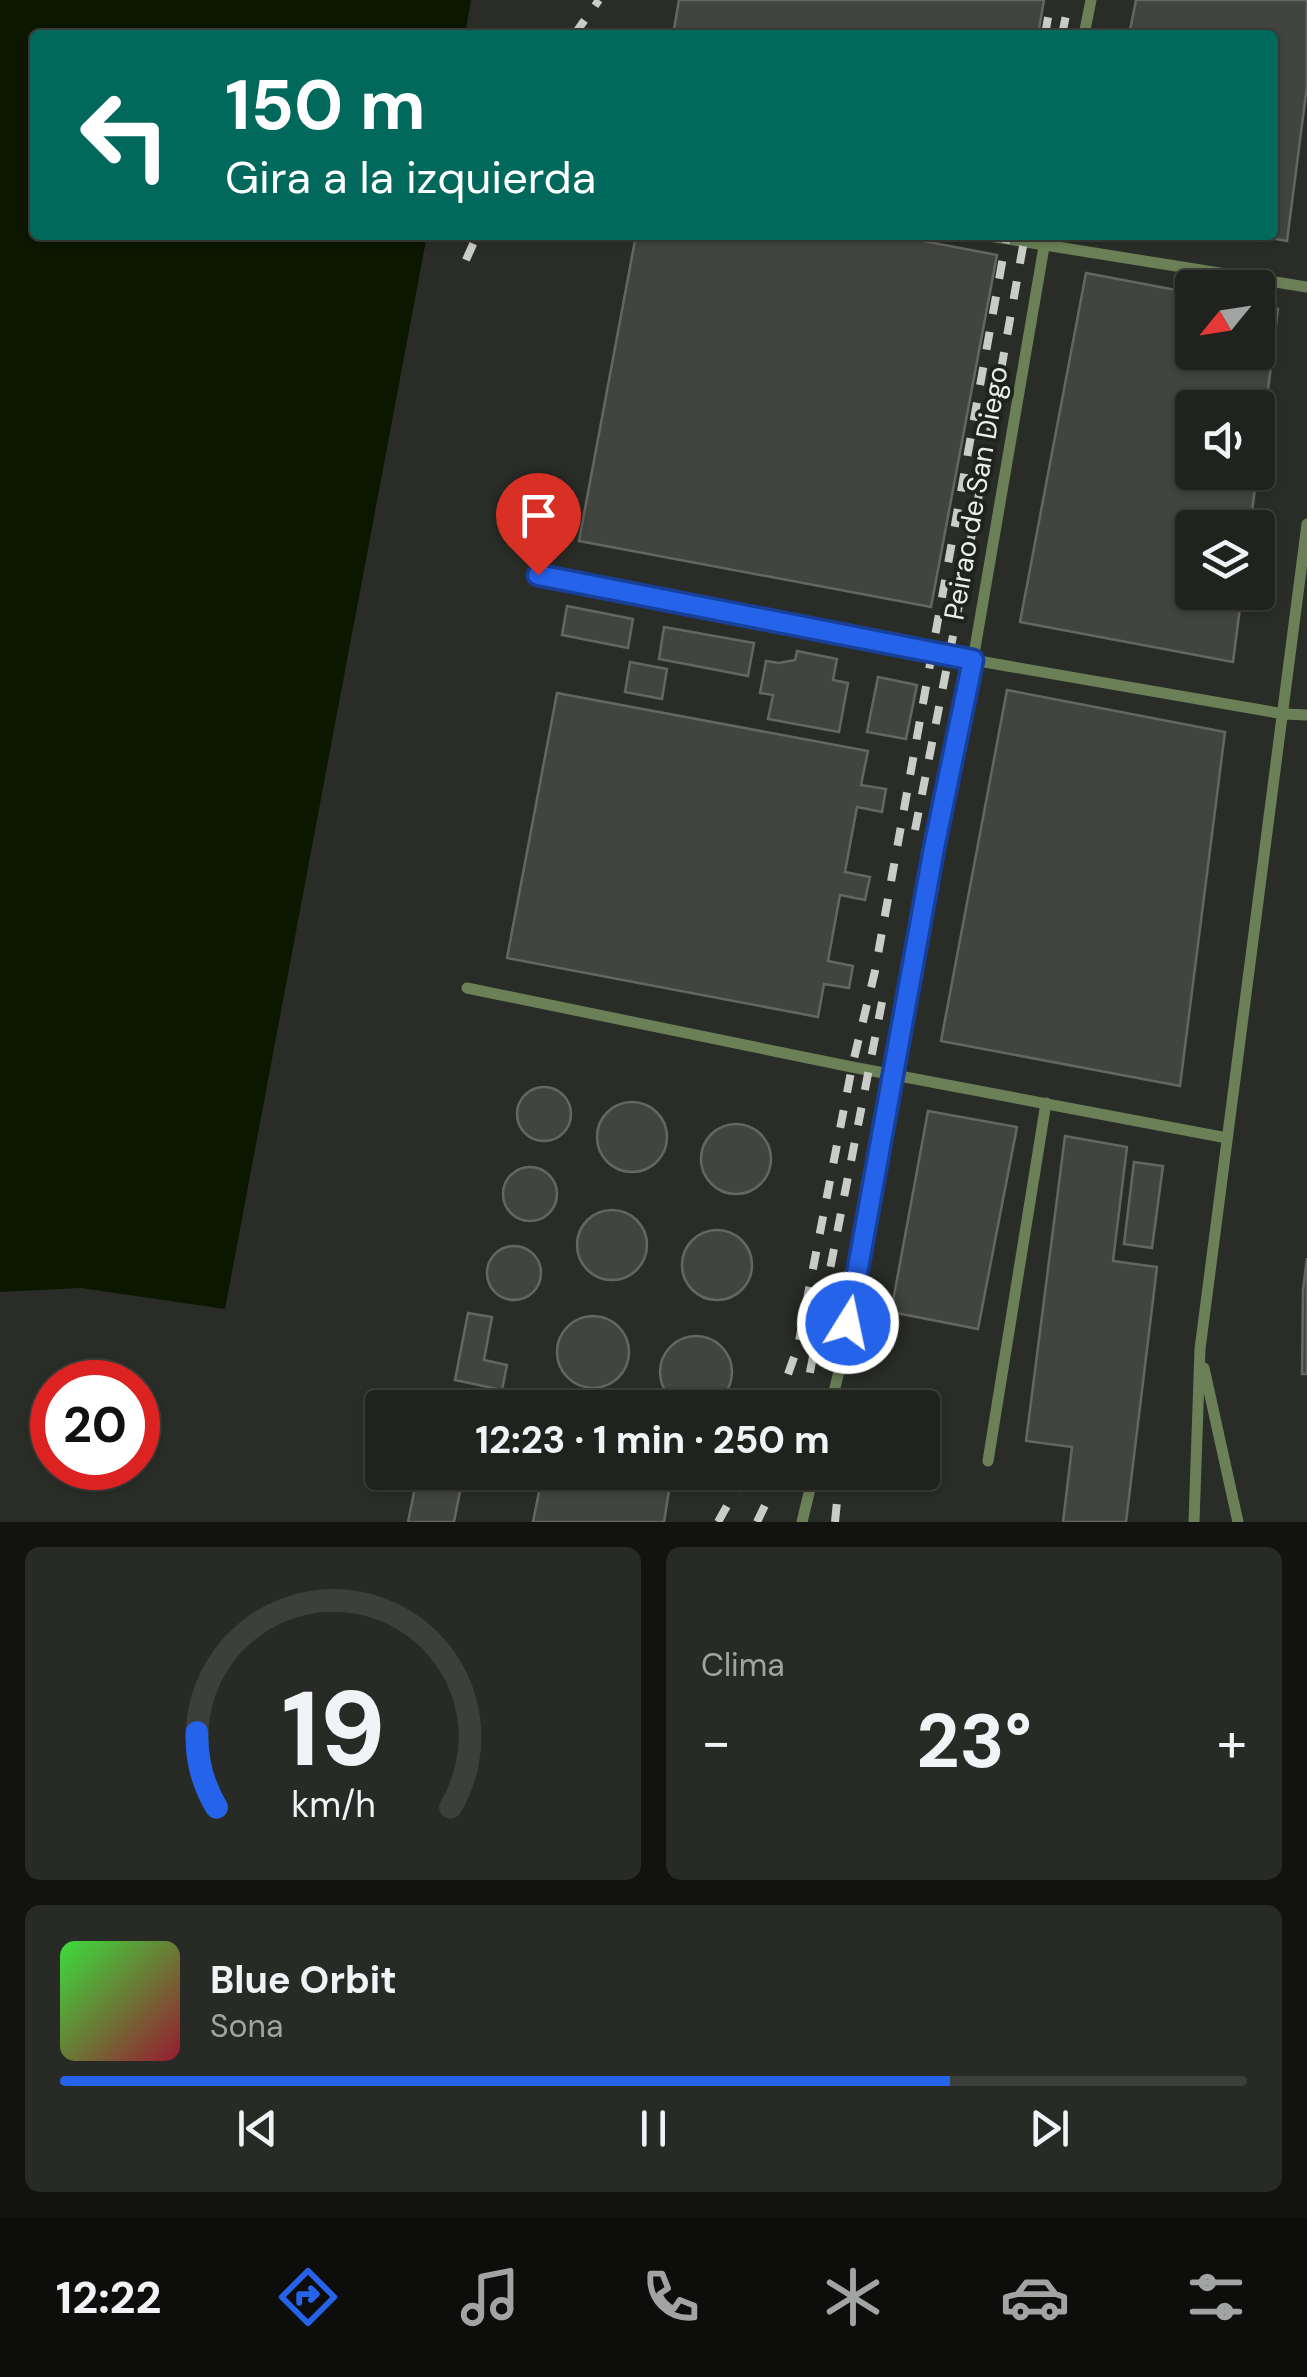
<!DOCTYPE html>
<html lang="es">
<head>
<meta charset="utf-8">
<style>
	body { margin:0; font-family:"DM Sans",sans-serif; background:#282a26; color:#f1f3f6; height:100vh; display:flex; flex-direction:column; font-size:38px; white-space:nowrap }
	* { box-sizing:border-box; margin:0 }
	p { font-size:32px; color:#a2a4a4 }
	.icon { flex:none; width:55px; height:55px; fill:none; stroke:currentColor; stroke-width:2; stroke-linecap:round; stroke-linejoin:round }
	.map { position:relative; height:1522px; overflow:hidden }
	.details { display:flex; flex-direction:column; gap:25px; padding:25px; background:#121310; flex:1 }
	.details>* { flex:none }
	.top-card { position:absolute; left:30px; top:30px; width:1248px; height:210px; border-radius:10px; box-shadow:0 2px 8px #0004,0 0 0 2px #3d3f3b; background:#00695c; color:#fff; overflow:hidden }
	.needle { width:65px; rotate:240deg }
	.fabs { position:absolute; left:1175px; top:270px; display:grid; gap:20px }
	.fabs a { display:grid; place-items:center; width:100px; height:100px; border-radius:10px; background:#20221d; box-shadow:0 2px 8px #0004,0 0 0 2px #3d3f3b; font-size:50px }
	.speed { position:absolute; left:30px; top:1360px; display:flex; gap:20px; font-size:50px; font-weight:700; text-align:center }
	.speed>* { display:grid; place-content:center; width:130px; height:130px; border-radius:50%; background:#20221d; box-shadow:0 2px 8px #0004,0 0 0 2px #3d3f3b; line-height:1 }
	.speed .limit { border:15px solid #d22; background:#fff; color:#111 }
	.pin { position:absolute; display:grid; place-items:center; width:85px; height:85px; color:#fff; margin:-102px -42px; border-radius:50% 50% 50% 0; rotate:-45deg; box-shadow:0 0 10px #0007 }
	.pin .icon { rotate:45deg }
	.me { position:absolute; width:110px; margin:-55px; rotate:10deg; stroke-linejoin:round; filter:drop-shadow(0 0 8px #0008) }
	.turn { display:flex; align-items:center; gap:35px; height:210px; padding:0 30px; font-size:45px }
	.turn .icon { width:130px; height:130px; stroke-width:2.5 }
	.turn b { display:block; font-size:70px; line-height:85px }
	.big { font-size:75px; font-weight:700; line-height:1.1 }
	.details .card { flex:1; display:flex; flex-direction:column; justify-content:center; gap:15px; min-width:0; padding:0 35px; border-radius:15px; background:#282a26 }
	.details .dial { align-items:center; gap:0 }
	.dial svg { height:260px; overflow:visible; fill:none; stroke:#3d3f3b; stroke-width:7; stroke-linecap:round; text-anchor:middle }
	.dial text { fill:#f1f3f6; stroke:none }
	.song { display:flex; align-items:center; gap:30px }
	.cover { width:120px; height:120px; border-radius:15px; background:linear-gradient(135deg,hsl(120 70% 55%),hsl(350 70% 35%)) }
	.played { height:10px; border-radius:5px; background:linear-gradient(90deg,#2563eb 75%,#3d3f3b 75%) }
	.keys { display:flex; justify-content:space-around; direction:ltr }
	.heat { display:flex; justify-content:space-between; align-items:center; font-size:55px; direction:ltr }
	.details .tiles { flex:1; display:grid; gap:25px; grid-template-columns:1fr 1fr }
	.card:last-child { grid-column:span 2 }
	.trip { position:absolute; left:365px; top:1390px; width:575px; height:100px; border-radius:10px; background:#20221d; box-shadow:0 2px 8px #0004,0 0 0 2px #3d3f3b; font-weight:700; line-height:100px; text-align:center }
	.menu { display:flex; height:160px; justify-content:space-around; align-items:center; background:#0d0e0c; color:#a2a4a4 }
	.menu .icon { width:70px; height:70px }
	.menu .selected { color:#2563eb }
	.menu b { font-size:45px; color:#f1f3f6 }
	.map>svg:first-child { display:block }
	.water { fill:#0c1700 }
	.building { fill:#42453f; stroke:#646760; stroke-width:2.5 }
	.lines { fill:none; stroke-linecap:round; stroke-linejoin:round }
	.lane { stroke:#6c8057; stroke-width:11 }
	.rail { stroke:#caccc8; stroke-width:8; stroke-dasharray:18 18; stroke-linecap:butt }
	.route-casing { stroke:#184099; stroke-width:25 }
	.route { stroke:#2563eb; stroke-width:18 }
	.labels { text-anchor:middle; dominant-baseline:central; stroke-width:8; stroke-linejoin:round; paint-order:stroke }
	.street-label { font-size:28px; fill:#eceeea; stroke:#20231d }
</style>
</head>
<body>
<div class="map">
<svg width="1307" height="1522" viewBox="0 0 1307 1522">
	<rect width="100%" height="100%" fill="#2a2d27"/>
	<!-- water -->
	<polygon class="water" points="0,0 471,0 465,35 35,35 35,235 427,235 225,1309 81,1288 0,1292"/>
	<!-- building -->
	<g class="building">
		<polygon points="679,0 1044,0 1038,35 673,35"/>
		<polygon points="1136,0 1307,0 1307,86 1287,241 1254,235 1272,235 1272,35 1129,35"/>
		<polygon points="636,235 892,235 997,255 931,607 579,541"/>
		<polygon points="1086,273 1192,293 1192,352 1258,352 1258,305 1278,309 1258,471 1258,408 1192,408 1192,472 1257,472 1250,528 1192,528 1192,592 1242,592 1233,662 1020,622"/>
		<polygon points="567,606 633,619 628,648 562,635"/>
		<polygon points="664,627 754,643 748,676 659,659"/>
		<polygon points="797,651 837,659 833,680 848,683 839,732 768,719 773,695 760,693 766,661 779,663 795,660"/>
		<polygon points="630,662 667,669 662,699 625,692"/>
		<polygon points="878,677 917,685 906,739 867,732"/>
		<polygon points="1007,690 1225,732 1180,1086 941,1041"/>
		<polygon points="557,693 868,751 861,785 886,789 882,812 857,807 845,872 870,877 865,900 840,895 828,961 853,966 849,988 824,984 818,1017 507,958"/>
		<circle cx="544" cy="1114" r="27"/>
		<circle cx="632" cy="1137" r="35"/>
		<polygon points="928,1111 1017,1127 978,1329 891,1312"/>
		<circle cx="736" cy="1159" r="35"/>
		<polygon points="1065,1136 1127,1147 1113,1261 1157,1267 1126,1522 1063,1522 1072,1447 1026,1441"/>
		<polygon points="1134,1162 1163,1166 1152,1248 1124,1244"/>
		<circle cx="530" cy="1194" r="27"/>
		<circle cx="612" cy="1245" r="35"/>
		<circle cx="717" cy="1265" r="35"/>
		<circle cx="514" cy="1273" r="27"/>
		<polygon points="1307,1258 1307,1374 1302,1374 1303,1290"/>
		<polygon points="468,1313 492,1317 484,1360 507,1365 502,1390 455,1380"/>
		<circle cx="593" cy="1352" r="36"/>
		<circle cx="696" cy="1372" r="36"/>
		<polygon points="543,1472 672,1472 664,1522 533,1522"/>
		<polygon points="418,1473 462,1481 454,1522 408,1522"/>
	</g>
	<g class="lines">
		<!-- lane -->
		<g class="lane">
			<polyline points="1084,35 1091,0"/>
			<polyline points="982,235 1307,287"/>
			<polyline points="538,575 973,660 1284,714 1307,715"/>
			<polyline points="467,988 852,1067 1227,1138"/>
			<polyline points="1204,1368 1238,1522"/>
			<polyline points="830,1408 842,1359 941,811 973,660 1046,235"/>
			<polyline points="988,1461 1046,1103"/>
			<polyline points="802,1522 814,1472"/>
			<polyline points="1194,1522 1200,1349 1307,524"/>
		</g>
		<!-- rail -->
		<g class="rail">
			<polyline points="574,35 599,0"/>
			<polyline points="1045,35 1051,0"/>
			<polyline points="1062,35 1069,0"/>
			<polyline points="466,260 477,235"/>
			<polyline points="915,830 961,595 1025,235"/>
			<polyline points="776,1408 798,1346 852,1067 875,971 1007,235"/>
			<polyline points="803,1408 882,1002"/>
			<polyline points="718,1522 746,1472"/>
			<polyline points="757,1522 781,1472"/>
			<polyline points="835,1522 839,1481"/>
		</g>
	</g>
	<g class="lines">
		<defs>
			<polyline id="route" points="538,575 973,660 934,848 848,1323"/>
		</defs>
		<!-- route casing -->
		<use href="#route" class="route-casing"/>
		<!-- route -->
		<use href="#route" class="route"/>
	</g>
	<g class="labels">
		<!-- street labels -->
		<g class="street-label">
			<text transform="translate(976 493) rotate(-80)">Peirao de San Diego</text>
		</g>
	</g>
</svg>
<div class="fabs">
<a><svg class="needle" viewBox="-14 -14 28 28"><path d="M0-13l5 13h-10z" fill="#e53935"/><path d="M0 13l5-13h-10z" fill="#a2a4a4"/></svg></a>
<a><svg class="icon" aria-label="sound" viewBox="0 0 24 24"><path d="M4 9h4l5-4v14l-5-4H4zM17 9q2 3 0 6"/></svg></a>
<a><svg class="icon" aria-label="layers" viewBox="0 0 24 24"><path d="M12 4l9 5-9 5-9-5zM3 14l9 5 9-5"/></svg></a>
</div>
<div class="speed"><div class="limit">20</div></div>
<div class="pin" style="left:538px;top:575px;background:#d93025"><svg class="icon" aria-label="arrive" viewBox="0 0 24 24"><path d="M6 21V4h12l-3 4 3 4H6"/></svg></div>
<svg class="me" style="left:848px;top:1323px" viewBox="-20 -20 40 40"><circle r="17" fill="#2563eb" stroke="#fff" stroke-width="3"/><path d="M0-11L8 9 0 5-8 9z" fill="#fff"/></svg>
<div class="trip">12:23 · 1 min · 250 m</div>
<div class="top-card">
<div class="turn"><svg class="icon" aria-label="left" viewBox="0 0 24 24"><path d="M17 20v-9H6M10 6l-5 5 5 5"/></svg><div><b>150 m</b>Gira a la izquierda</div></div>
</div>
</div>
<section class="details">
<div class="tiles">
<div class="card dial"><svg viewBox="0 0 100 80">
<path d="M14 69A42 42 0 1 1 86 69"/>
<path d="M14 69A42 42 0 0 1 8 46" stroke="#2563eb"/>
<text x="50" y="56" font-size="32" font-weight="700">19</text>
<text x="50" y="72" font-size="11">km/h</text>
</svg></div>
<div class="card"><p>Clima</p>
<div class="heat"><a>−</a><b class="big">23°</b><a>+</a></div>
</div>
<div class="card">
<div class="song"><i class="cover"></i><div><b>Blue Orbit</b><p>Sona</p></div></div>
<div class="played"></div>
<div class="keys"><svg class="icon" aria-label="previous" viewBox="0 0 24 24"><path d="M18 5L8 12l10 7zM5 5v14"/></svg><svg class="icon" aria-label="pause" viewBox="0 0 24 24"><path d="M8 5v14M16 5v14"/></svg><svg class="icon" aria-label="next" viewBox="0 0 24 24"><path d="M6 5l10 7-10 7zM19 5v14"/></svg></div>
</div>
</div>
</section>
<nav class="menu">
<b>12:22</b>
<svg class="icon selected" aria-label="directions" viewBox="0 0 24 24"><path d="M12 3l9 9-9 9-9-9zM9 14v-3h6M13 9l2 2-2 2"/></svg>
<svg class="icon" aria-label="music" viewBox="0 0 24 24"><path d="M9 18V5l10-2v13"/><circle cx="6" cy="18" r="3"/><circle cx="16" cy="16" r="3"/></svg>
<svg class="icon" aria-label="phone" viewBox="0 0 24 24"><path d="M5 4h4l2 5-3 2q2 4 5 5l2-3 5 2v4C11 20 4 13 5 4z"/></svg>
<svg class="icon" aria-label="climate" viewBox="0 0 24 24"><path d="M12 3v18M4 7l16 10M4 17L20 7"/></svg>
<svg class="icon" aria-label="car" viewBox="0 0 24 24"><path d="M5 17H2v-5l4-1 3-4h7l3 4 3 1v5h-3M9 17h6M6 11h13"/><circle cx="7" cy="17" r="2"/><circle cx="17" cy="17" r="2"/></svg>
<svg class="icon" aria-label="filters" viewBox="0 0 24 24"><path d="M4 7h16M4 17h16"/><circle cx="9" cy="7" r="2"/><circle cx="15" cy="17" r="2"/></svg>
</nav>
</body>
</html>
